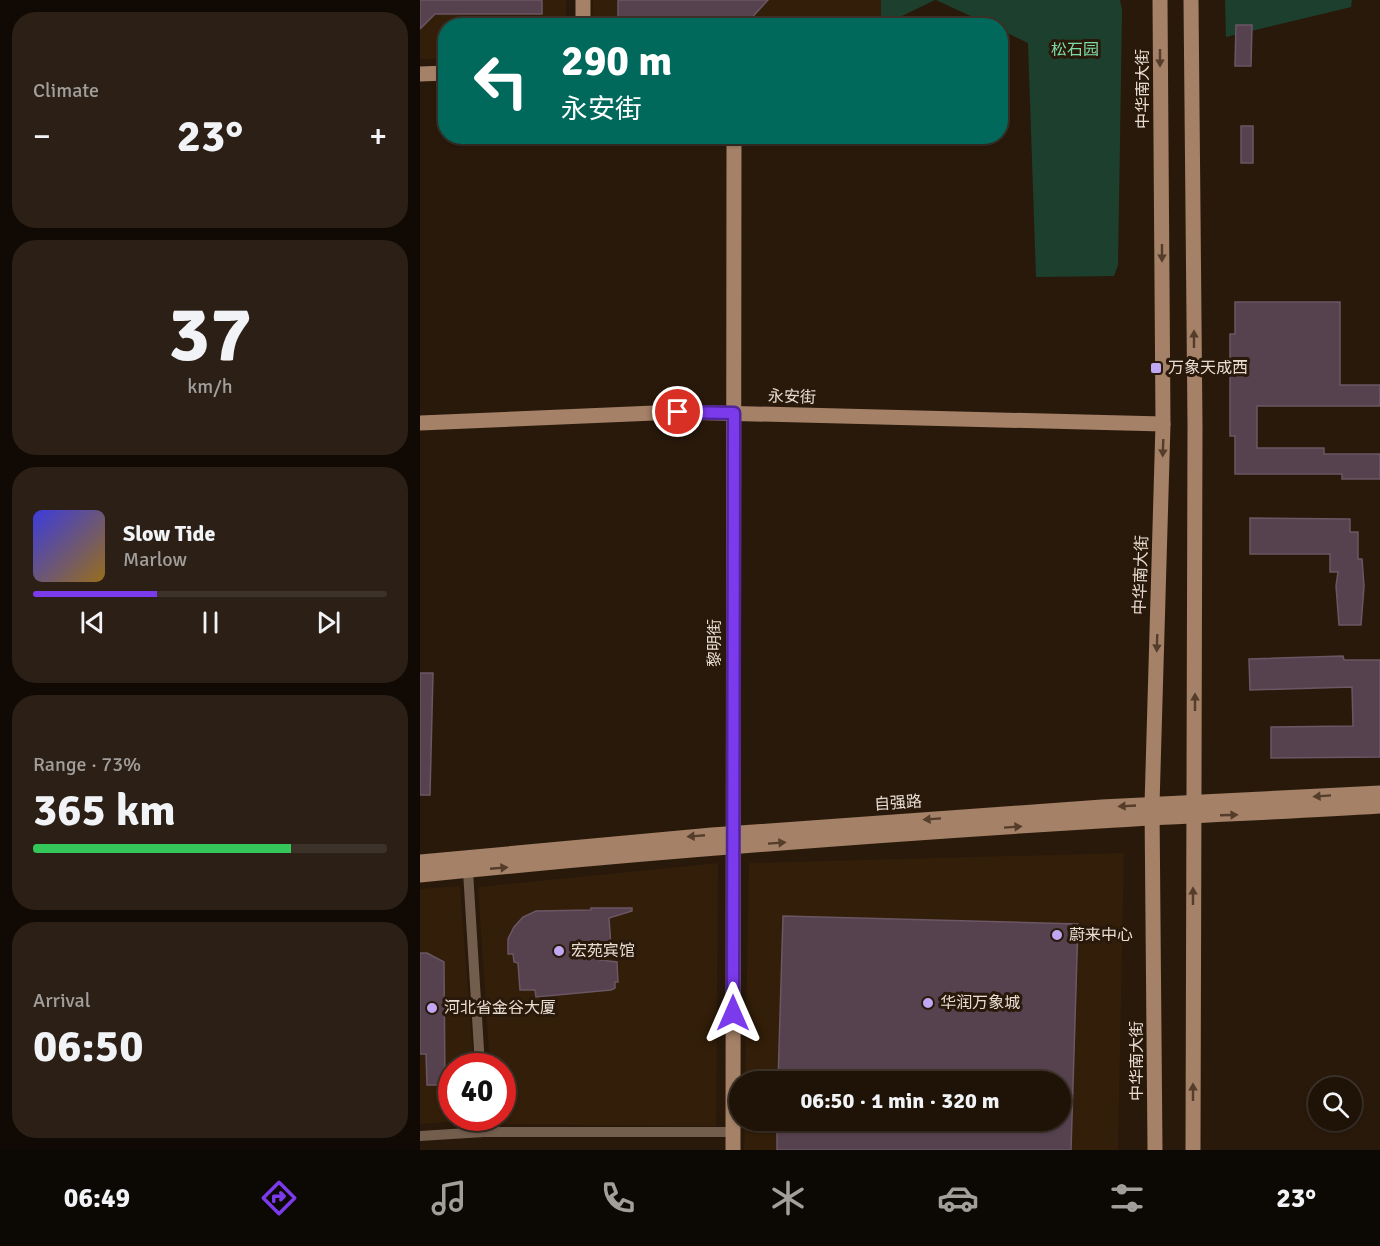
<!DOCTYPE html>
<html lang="en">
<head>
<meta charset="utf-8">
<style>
	body { margin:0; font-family:Signika,"Noto Sans SC",sans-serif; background:#2c2016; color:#f1f3f6; height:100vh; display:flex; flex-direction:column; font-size:22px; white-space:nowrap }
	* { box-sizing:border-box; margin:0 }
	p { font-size:20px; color:#a19e9c }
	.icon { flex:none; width:33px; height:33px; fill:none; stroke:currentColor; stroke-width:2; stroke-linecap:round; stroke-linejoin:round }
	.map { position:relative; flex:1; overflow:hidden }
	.drawer { display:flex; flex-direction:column; gap:12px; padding:12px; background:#110a04; width:420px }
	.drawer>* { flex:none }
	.guide { position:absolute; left:18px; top:18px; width:570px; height:126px; border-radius:24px; box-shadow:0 2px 4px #0004,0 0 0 2px #3c3229; background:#00695c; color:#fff; overflow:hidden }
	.fabs { position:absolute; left:888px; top:1077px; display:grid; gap:12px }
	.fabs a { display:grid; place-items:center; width:54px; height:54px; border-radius:50%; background:#1f1308; box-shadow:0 2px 4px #0004,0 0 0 2px #3c3229; font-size:30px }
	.speed { position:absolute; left:18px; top:1053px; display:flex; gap:12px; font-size:30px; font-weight:700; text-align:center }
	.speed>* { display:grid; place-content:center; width:78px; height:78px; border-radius:50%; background:#1f1308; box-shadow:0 2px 4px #0004,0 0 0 2px #3c3229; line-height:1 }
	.speed .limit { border:9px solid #d22; background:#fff; color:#111 }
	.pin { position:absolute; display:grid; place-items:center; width:51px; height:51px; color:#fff; margin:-26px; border:3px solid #fff; border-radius:50%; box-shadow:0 2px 6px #0007 }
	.me { position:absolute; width:66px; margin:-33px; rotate:0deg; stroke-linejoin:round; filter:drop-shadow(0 0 4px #0008) }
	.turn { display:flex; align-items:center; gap:21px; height:126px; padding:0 24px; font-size:27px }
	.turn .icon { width:78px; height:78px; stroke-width:2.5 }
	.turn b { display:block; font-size:42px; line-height:51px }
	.big { font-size:45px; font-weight:700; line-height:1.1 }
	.drawer .tile { flex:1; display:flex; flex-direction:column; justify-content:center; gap:9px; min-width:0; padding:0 21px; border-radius:24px; background:#2c2016 }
	.drawer .dial { align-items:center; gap:0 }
	.dial b { font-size:78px; line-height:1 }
	.song { display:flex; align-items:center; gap:18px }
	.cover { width:72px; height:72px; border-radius:9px; background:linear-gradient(135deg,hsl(240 70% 55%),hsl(40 70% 35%)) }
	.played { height:6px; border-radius:3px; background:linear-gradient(90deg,#7c3aed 35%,#3c3229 35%) }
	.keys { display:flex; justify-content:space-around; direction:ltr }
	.heat { display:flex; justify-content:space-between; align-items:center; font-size:33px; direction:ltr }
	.charge { height:9px; border-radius:4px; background:linear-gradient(90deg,#34c759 73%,#3c3229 0) }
	.trip { position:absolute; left:309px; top:1071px; width:342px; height:60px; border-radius:30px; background:#1f1308; box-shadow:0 2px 4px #0004,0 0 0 2px #3c3229; font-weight:700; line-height:60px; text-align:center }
	.menu { display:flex; height:96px; justify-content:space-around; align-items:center; background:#0c0803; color:#a19e9c }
	.menu .icon { width:42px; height:42px }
	.menu .active { color:#7c3aed }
	.menu b { font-size:27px; color:#f1f3f6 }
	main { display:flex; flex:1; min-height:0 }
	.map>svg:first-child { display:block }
	.built { fill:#321e09 }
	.green { fill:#1d402e }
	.building { fill:#56424f; stroke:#6b5664; stroke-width:1.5 }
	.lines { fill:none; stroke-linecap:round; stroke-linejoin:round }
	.street { stroke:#735d4d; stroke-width:10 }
	.secondary { stroke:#a48167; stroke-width:15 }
	.oneway { fill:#543d2b }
	.route-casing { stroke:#51269a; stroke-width:15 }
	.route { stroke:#7c3aed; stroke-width:10 }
	.poi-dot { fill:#c0a8f4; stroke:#29190b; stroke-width:2 }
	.labels { text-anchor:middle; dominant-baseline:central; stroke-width:6; stroke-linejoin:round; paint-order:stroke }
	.park-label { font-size:16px; fill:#7cdaa9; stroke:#29190b }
	.street-label { font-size:16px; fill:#e8ddd3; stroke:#29190b }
	.poi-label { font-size:16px; fill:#e8ddd3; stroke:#29190b; text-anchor:start }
</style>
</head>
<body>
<main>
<section class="drawer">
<div class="tile"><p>Climate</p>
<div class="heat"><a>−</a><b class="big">23°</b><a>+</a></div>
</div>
<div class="tile dial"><b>37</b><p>km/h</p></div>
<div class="tile">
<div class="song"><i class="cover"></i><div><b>Slow Tide</b><p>Marlow</p></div></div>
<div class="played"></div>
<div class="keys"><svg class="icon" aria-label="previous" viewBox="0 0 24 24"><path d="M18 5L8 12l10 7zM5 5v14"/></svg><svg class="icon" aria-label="pause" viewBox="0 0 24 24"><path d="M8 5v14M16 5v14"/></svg><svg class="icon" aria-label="next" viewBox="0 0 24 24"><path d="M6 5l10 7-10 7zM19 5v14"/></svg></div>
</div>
<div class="tile"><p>Range · 73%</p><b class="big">365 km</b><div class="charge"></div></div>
<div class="tile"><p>Arrival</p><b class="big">06:50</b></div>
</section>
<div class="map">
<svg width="960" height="1150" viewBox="0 0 960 1150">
	<rect width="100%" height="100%" fill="#29190b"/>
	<!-- built -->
	<g class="built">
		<polygon points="0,0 146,0 146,25 26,26 25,59 0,59"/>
		<polygon points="173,0 461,0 461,25 172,26"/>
		<polygon points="704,853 698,1150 324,1150 325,1121 640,1120 640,1082 325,1081 329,863"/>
		<polygon points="298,863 296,1126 74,1124 74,1118 82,1118 82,1066 70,1066 58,887"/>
		<polygon points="40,886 54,1066 32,1066 32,1118 58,1118 58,1120 0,1124 0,889"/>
	</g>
	<!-- green -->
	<g class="green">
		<polygon points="461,0 515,0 461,26"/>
		<polygon points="516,0 700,0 702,10 698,265 694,276 616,277 608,43 581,30 580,26 570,25"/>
		<polygon points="805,0 932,0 931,7 806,37"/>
	</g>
	<!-- building -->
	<g class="building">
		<polygon points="0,0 122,0 122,14 15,14 0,29"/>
		<polygon points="198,0 348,0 324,26 198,26"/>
		<polygon points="816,25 832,25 831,66 815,66"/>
		<rect x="821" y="126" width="12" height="37"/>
		<polygon points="815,302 920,302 920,385 960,385 960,406 837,406 837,448 904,448 904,454 960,454 960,479 922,479 922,474 815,474 815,436 810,436 810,334 815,334"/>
		<polygon points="830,518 930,519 930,532 938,532 938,559 942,559 944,586 941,625 919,625 916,586 918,572 910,572 910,554 830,554"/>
		<polygon points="923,656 924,660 960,660 960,757 851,758 851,727 933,726 932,687 830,690 829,659"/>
		<polygon points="0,673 13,673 10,795 0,795"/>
		<polygon points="171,908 212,908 212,911 189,918 191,947 180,960 197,962 198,982 195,982 195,988 191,990 116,997 115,990 100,990 98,963 94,962 93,954 88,954 88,939 94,927 103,917 116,911 171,910"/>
		<polygon points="363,916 658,924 651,1150 357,1150 357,1120 640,1120 640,1082 358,1082"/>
		<polygon points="0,953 7,953 24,962 25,1085 7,1085 6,1054 0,1054"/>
	</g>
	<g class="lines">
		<!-- street -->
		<g class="street">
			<polyline points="48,871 60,1066"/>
			<polyline points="63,1118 64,1132"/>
			<polyline points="0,1136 64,1132 313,1132"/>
		</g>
		<!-- secondary -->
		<g class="secondary">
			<polyline points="771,0 775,425 773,1150"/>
			<polyline points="163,26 163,0"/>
			<polyline points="0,74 26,73"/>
			<polyline points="0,423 258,412 743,424"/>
			<polyline points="0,862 292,835 682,807 960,793"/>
			<path d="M0 875C226 852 453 835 680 821 773 815 867 812 960 806"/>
			<polyline points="313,1150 314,136"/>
			<polyline points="735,1150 732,805 743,424 740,0"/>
		</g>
	</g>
	<!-- one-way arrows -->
	<defs><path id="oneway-solid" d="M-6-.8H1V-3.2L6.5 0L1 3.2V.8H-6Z" transform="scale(1.5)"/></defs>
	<g class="oneway">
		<use href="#oneway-solid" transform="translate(740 58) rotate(90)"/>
		<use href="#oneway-solid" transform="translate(742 253) rotate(90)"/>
		<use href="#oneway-solid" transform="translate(774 339) rotate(-90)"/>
		<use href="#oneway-solid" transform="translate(743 448) rotate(92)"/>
		<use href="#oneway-solid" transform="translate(737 643) rotate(92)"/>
		<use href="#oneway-solid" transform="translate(775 702) rotate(-90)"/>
		<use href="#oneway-solid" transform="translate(902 796) rotate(176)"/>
		<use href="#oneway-solid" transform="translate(707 806) rotate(177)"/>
		<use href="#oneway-solid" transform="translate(809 815) rotate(-2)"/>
		<use href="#oneway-solid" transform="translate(512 819) rotate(176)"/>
		<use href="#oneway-solid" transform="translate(593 827) rotate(-4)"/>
		<use href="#oneway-solid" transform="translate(276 836) rotate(175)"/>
		<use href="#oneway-solid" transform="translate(357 843) rotate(-4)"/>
		<use href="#oneway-solid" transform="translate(79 868) rotate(-5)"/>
		<use href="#oneway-solid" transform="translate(773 896) rotate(-90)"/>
		<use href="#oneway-solid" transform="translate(773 1092) rotate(-90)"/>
	</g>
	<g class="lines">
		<defs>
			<polyline id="route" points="258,412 314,413 313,1013"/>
		</defs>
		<!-- route casing -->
		<use href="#route" class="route-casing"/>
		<!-- route -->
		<use href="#route" class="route"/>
	</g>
	<!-- markers -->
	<g class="poi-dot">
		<rect x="730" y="362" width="12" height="12" rx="3"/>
		<circle cx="637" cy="935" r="6"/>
		<circle cx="139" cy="951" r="6"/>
		<circle cx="508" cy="1003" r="6"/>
		<circle cx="12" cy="1008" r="6"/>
	</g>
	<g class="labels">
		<!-- park labels -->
		<g class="park-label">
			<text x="655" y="50">松石园</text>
		</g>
		<!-- street labels -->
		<g class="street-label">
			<text transform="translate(723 89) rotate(-90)">中华南大街</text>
			<text transform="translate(372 397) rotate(2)">永安街</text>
			<text transform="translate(721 575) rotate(-88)">中华南大街</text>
			<text transform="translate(295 643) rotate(-90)">黎明街</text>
			<text transform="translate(478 803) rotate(-4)">自强路</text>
			<text transform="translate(717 1061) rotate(-90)">中华南大街</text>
		</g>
		<!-- poi labels -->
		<g class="poi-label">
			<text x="748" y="368">万象天成西</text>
			<text x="649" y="935">蔚来中心</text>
			<text x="151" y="951">宏苑宾馆</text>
			<text x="520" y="1003">华润万象城</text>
			<text x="24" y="1008">河北省金谷大厦</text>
		</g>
	</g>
</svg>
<div class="fabs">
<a><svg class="icon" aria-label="search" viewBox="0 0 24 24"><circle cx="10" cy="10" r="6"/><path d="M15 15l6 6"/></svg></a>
</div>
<div class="speed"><div class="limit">40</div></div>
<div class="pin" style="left:258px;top:412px;background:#d93025"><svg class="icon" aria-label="arrive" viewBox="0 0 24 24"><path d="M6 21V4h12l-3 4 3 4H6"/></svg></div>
<svg class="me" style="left:313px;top:1013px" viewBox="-20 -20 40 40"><path d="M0-17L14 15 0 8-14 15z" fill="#7c3aed" stroke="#fff" stroke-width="4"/></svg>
<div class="trip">06:50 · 1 min · 320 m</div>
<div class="guide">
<div class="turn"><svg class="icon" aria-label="left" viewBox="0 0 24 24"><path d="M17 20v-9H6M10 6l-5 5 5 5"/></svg><div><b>290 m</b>永安街</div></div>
</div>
</div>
</main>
<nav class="menu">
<b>06:49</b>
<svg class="icon active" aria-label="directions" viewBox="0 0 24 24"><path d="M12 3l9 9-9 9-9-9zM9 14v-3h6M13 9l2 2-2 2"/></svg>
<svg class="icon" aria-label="music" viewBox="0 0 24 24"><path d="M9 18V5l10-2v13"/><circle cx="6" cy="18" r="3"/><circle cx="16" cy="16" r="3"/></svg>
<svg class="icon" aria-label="phone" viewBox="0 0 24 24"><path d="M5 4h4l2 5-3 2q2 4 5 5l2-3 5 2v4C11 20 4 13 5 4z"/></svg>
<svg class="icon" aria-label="climate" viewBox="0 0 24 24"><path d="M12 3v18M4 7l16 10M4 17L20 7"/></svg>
<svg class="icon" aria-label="car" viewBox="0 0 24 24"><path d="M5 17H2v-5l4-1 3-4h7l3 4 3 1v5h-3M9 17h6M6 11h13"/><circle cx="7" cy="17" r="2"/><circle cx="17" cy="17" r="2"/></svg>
<svg class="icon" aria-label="filters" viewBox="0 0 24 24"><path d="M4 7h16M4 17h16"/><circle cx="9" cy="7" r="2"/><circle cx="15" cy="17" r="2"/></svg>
<b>23°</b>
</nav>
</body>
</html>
